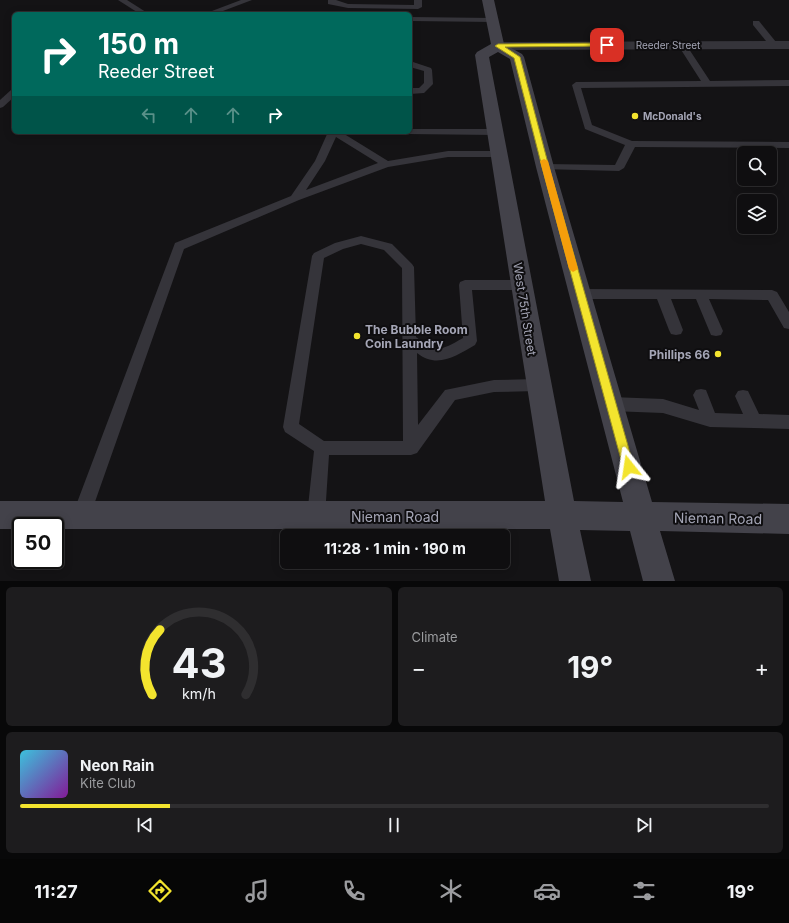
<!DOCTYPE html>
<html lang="en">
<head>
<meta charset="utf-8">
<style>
	body { margin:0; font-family:Inter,sans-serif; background:#1d1c1e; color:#f1f3f6; height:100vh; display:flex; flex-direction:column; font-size:15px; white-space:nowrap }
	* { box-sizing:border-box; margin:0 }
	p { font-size:13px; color:#9b9c9f }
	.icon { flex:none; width:22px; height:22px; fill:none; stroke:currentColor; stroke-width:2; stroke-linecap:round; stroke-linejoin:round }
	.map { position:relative; height:581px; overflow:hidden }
	.details { display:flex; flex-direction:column; gap:6px; padding:6px; background:#080809; flex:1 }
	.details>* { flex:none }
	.guide { position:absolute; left:12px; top:12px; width:400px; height:122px; border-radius:6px; box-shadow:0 2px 10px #0003,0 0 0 1px #2f2e30; background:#00695c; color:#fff; overflow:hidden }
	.controls { position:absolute; left:737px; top:146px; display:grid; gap:8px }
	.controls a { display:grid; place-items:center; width:40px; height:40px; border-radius:6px; background:#0f0e10; box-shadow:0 2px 10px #0003,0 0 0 1px #2f2e30; font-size:20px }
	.speed { position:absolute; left:12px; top:517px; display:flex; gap:8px; font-size:20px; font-weight:700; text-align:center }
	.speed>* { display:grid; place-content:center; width:52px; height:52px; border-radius:50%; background:#0f0e10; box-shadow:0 2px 10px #0003,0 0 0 1px #2f2e30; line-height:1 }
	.speed .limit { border:2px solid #111; border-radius:6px; background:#fff; color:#111 }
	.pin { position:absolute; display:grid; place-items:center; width:34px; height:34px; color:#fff; margin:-17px; border-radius:8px; box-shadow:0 2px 6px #0006 }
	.me { position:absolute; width:44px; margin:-22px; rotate:345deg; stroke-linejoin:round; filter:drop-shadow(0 0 3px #0008) }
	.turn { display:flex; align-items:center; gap:14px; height:84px; padding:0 20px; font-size:18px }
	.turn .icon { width:52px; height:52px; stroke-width:2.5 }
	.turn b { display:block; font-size:28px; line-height:34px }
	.lanes { display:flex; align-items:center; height:38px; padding:0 20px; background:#0003; justify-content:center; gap:20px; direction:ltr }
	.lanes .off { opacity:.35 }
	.big { font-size:30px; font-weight:700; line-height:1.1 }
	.details .card { flex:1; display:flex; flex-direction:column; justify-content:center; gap:6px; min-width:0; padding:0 14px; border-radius:6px; background:#1d1c1e }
	.details .dial { align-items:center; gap:0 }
	.dial svg { height:104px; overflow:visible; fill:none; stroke:#2f2e30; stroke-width:7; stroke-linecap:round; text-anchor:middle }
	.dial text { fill:#f1f3f6; stroke:none }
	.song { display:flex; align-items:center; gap:12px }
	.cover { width:48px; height:48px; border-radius:6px; background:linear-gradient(135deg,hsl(190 70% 55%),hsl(290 70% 35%)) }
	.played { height:4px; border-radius:2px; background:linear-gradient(90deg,#f3e42e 20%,#2f2e30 20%) }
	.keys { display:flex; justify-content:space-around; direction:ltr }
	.heat { display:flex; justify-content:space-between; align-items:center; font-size:22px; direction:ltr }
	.details .tiles { flex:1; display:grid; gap:6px; grid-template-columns:1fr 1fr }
	.card:last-child { grid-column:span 2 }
	.trip { position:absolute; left:280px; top:529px; width:230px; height:40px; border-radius:6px; background:#0f0e10; box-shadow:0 2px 10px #0003,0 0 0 1px #2f2e30; font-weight:700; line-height:40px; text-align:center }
	.menu { display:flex; height:64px; justify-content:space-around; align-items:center; background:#060606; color:#9b9c9f }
	.menu .icon { width:28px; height:28px }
	.menu .on { color:#f3e42e }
	.menu b { font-size:18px; color:#f1f3f6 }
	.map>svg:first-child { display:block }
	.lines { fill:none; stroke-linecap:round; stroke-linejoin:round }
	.lane { fill:#35343a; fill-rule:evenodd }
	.street { fill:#35343a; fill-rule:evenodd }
	.secondary { fill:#43424a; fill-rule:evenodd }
	.route { fill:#f3e42e; stroke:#9e941e }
	.slow { fill:#f59e0b }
	.poi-dot { fill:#f3e42e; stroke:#0f0e10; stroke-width:1.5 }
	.labels { text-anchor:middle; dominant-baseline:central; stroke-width:4; stroke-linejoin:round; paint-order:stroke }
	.far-street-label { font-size:10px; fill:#a5a6b6; stroke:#0f0e10 }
	.far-poi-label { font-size:10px; font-weight:bold; fill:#a5a6b6; stroke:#0f0e10; text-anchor:start }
	.street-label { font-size:12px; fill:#a5a6b6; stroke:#0f0e10 }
	.poi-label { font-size:12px; font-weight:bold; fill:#a5a6b6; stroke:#0f0e10; text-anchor:start }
	.near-street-label { font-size:14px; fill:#a5a6b6; stroke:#0f0e10 }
</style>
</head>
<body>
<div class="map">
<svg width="789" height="581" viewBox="0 0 789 581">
	<rect width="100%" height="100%" fill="#141315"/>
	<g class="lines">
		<!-- lane -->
		<g class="lane">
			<polygon points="118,0 127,0 149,14 140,14"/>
			<polygon points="241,0 252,0 215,14 204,14"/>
			<polygon points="328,0 336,0 348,4 414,5 414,0 422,0 422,7 418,9 348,8 328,4"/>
			<polygon points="410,17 493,18 497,20 493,22 410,21"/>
			<polygon points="753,21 759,21 776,42 776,46 770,46 753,25"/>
			<polygon points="679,43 685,43 710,81 789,80 789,86 581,88 592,125 632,141 789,142 789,148 635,147 624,168 619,171 541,169 540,167 545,164 615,165 625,145 585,129 572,85 576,82 701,81 678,45"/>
			<polygon points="410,61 431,68 432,70 433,84 424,93 410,94 410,88 419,88 424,83 424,71 410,67"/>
			<polygon points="14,89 14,97 3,107 0,108 0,100 11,90"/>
			<polygon points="410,129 495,129 500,132 495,135 406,134 405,132 410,132"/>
			<path d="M328 132H341L388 161 448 151H499L504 154 499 157H448L388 167 299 200 184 249 90 516 87 522 81 525 75 522 72 516 175 243 291 196 315 161ZM336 137 378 163 306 190 325 161Z"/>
			<path d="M361 236 392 244 412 264 414 267 416 337C437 353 440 351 463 338L459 285 460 282 465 280H521L526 282 527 285 526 288 521 290H472L477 341 475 345C456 356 437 369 417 353L418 425 445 390 450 389 494 380 537 379 542 381 544 385 542 389 537 391 494 392 455 400 417 453 411 455H329L325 516 322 522 316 525 310 522 307 516 314 451 285 432 283 427 312 256 314 253 335 243ZM361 244 384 250 402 268 403 441H324L299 424 324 258 343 249Z"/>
			<polygon points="580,289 772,290 777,292 789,312 789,329 784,328 768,300 709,299 723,331 721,335 716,336 711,335 696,299 671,299 683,330 681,334 676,335 671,334 669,330 657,299 580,299 575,297 573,294 575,291"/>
			<polygon points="701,389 706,390 715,413 743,414 735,396 738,391 743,390 748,391 759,414 789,415 789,429 710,427 663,413 611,411 606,409 603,404 606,399 611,397 663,399 699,410 693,395 696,390"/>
		</g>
		<!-- street -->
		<polygon class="street" points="789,41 789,49 498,50 493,49 491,46 493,43 498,42"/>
		<!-- secondary -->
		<path class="secondary" d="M482 0H494L504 44 522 54 524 57 554 167 652 502 789 504V534L660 531 675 581H643L630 531 580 530 591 581H559L550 529H55V526H21V529H0V501H545L475 55 477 52 491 44ZM498 52 510 59 536 167 623 502 574 501 489 57Z"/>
	</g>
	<!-- route -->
	<polygon class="route" points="607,43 610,45 609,46 505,47 520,57 549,167 634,467 633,471 629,472 625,471 623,467 542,167 514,58 495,46 498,44"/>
	<!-- slow -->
	<polygon class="slow" points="544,159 548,161 578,269 573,272 569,269 540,161"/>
	<!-- markers -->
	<g class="poi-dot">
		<circle cx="635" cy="116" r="4"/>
		<circle cx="357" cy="336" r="4"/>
		<circle cx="718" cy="354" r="4"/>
	</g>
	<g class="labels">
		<!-- far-street labels -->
		<g class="far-street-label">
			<text x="668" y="45">Reeder Street</text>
		</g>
		<!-- far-poi labels -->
		<g class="far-poi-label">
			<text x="643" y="116">McDonald's</text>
		</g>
		<!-- street labels -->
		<g class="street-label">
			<text transform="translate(525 309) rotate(81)">West 75th Street</text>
		</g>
		<!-- poi labels -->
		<g class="poi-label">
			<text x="365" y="329">The Bubble Room<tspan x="365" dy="14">Coin Laundry</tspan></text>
			<text x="710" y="354" text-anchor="end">Phillips 66</text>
		</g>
		<!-- near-street labels -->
		<g class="near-street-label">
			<text x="395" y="516">Nieman Road</text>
			<text transform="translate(718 518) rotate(1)">Nieman Road</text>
		</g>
	</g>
</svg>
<div class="controls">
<a><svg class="icon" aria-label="search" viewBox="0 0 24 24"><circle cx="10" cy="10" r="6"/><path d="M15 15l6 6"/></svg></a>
<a><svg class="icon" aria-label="layers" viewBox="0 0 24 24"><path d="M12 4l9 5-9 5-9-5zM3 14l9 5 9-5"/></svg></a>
</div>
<div class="speed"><div class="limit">50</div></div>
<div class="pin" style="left:607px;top:45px;background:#d93025"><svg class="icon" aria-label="arrive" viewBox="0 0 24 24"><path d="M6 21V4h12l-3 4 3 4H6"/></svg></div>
<svg class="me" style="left:629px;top:467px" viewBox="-20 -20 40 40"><path d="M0-17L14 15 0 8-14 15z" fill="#f3e42e" stroke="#fff" stroke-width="4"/></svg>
<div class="trip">11:28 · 1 min · 190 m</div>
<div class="guide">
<div class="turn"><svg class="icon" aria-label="right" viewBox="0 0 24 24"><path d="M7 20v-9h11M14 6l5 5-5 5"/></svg><div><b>150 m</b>Reeder Street</div></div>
<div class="lanes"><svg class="icon off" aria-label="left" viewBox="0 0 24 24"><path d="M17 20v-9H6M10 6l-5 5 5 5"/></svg><svg class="icon off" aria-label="ahead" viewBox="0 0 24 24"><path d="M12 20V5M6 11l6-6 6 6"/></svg><svg class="icon off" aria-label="ahead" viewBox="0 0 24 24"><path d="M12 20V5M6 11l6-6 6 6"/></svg><svg class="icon" aria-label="right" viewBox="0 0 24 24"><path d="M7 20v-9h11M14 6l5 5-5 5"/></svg></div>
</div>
</div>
<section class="details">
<div class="tiles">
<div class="card dial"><svg viewBox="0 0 100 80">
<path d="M14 69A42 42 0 1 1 86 69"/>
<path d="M14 69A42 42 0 0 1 20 19" stroke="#f3e42e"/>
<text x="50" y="56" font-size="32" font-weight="700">43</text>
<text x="50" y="72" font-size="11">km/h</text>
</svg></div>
<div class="card"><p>Climate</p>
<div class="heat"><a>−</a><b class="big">19°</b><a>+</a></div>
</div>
<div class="card">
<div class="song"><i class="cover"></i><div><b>Neon Rain</b><p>Kite Club</p></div></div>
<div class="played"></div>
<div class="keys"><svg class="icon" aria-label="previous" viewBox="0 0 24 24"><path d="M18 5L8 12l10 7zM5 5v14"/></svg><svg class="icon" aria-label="pause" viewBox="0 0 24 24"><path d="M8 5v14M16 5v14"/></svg><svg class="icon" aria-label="next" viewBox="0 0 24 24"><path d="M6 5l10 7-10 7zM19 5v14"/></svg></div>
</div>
</div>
</section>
<nav class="menu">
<b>11:27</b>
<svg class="icon on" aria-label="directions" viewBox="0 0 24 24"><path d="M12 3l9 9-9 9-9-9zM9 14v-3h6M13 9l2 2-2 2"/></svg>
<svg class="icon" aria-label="music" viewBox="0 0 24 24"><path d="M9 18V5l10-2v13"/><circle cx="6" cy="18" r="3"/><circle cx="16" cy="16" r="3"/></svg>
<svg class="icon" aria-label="phone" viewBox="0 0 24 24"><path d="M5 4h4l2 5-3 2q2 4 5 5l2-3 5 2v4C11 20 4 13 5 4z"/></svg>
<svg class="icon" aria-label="climate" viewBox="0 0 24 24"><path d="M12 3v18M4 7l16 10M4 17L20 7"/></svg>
<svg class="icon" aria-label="car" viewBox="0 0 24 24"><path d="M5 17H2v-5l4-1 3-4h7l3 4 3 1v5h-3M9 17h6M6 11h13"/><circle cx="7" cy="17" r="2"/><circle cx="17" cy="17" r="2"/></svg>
<svg class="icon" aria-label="filters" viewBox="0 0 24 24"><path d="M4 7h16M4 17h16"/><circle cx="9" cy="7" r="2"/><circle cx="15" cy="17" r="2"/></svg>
<b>19°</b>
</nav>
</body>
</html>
